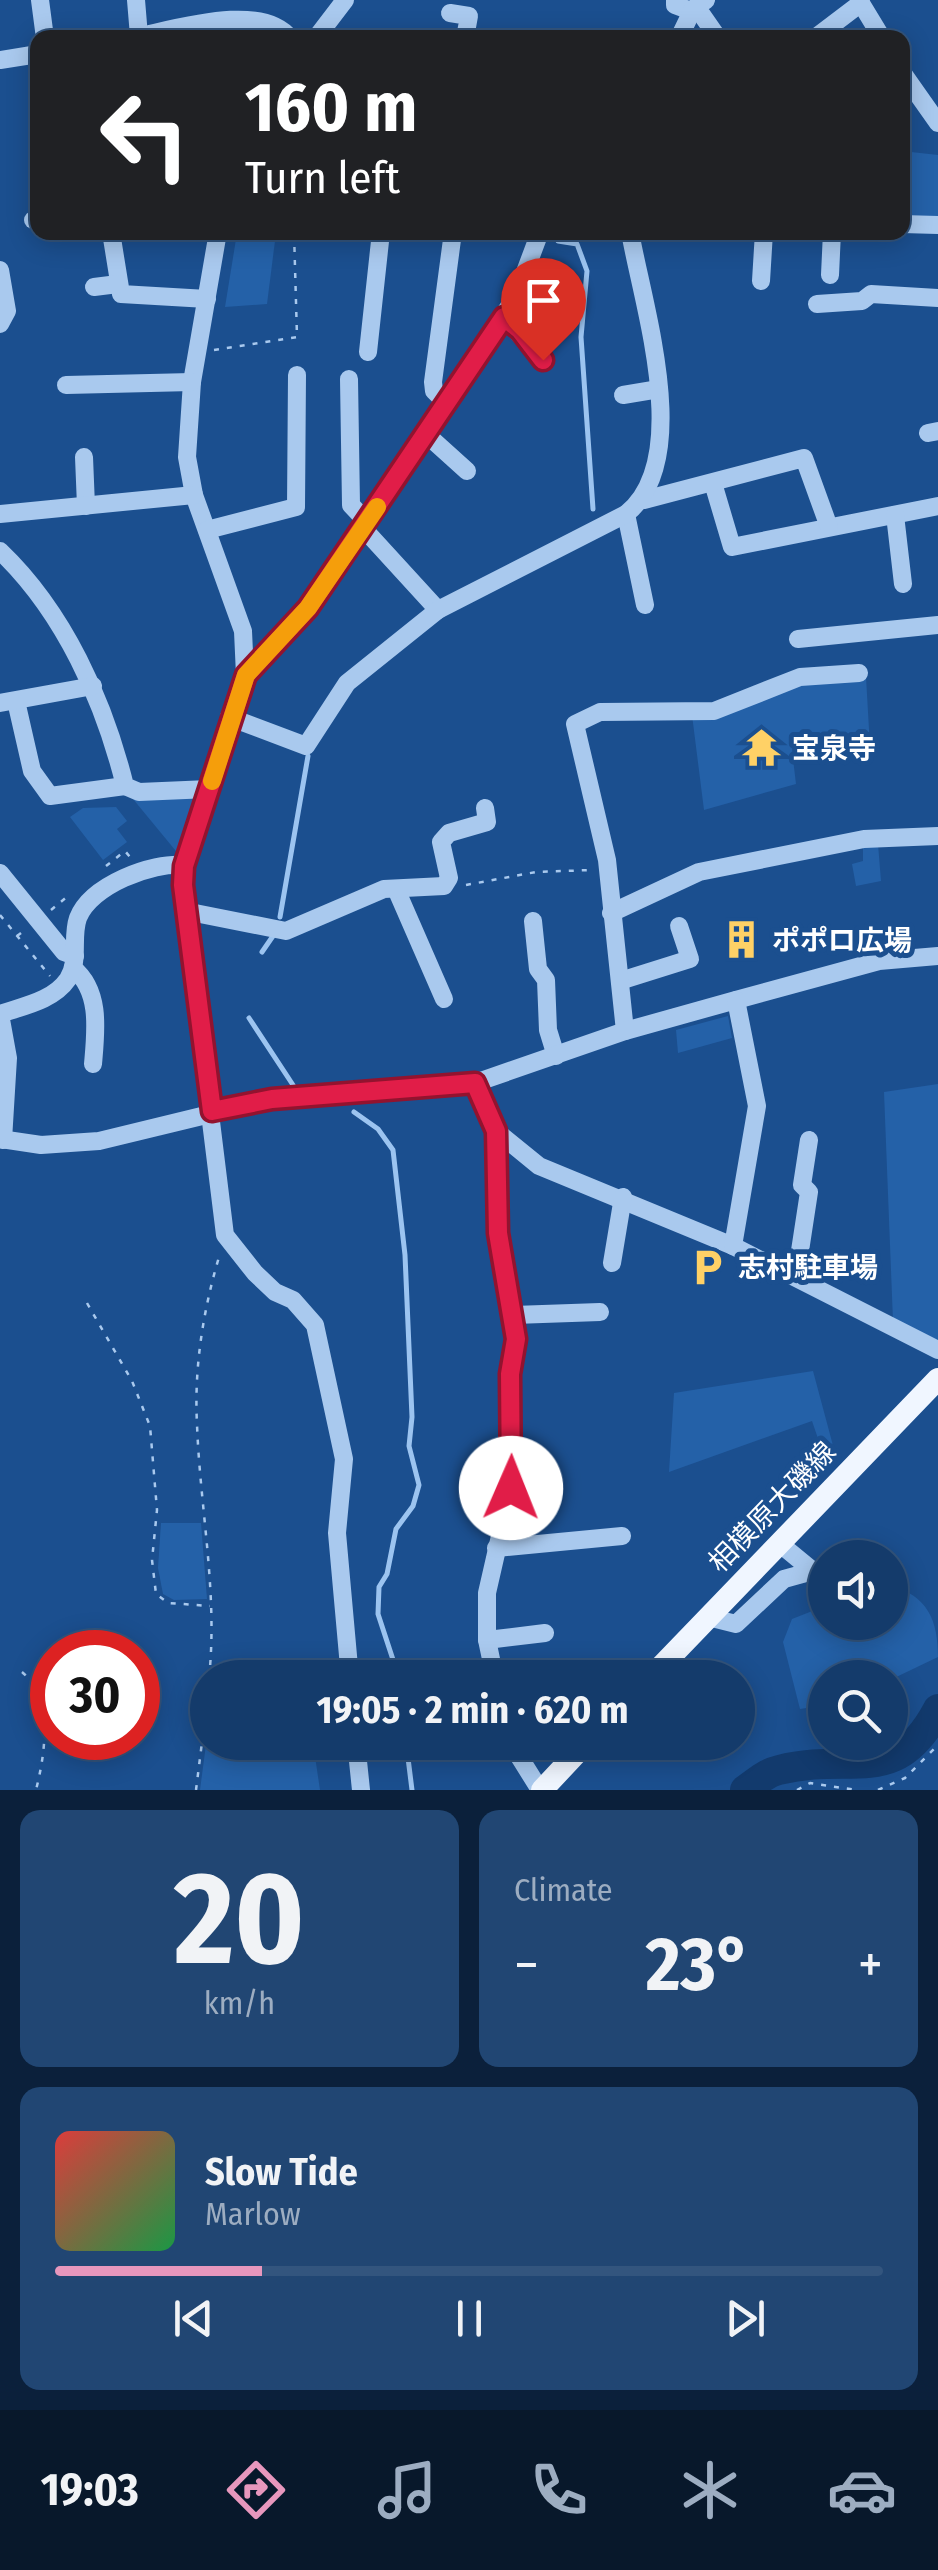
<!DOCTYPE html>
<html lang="en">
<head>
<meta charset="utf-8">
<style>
	body { margin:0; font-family:"Fira Sans Condensed","Noto Sans JP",sans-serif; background:#214673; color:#f1f3f6; height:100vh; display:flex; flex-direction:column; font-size:38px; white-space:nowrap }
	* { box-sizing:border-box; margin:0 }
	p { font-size:32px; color:#9dadc1 }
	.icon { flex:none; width:55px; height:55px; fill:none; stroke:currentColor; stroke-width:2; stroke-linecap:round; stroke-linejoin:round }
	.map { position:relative; height:1790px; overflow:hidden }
	.side { display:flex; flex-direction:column; gap:20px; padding:20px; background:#0b203b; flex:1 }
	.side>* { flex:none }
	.hud { position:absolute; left:30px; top:30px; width:880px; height:210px; border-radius:20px; box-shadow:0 5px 25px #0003,0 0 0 2px #33557e; background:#202124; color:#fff; overflow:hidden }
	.tools { position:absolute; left:808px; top:1540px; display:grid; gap:20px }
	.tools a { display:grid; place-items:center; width:100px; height:100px; border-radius:50%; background:#143b6b; box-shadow:0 5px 25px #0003,0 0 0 2px #33557e; font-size:50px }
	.speed { position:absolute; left:30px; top:1630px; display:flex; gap:20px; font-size:50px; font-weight:700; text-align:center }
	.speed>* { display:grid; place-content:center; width:130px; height:130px; border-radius:50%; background:#143b6b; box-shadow:0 5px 25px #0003,0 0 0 2px #33557e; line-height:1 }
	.speed .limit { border:15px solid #d22; background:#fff; color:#111 }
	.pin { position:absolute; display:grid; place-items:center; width:85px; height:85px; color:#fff; margin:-102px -42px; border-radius:50% 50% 50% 0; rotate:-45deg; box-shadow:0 0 10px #0007 }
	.pin .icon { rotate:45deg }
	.me { position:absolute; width:110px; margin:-55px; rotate:1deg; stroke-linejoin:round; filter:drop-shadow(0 0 8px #0008) }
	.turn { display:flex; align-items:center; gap:35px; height:210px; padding:0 50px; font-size:45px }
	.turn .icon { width:130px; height:130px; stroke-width:2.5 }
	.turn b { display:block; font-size:70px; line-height:85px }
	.big { font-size:75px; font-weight:700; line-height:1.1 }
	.side .card { flex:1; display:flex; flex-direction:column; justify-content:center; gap:15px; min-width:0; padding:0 35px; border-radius:20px; background:#214673 }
	.side .dial { align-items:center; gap:0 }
	.dial b { font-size:130px; line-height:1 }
	.song { display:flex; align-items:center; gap:30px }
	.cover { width:120px; height:120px; border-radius:15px; background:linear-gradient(135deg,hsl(0 70% 55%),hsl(140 70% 35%)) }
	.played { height:10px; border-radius:5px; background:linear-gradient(90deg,#e797bd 25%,#33557e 25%) }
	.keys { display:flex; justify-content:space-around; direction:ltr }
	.heat { display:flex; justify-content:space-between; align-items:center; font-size:55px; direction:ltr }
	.side .tiles { flex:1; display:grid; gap:20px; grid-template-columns:1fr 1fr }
	.card:last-child { grid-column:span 2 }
	.trip { position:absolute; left:190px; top:1660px; width:565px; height:100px; border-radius:50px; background:#143b6b; box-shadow:0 5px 25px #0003,0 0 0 2px #33557e; font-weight:700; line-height:100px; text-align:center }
	.dock { display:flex; height:160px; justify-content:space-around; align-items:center; background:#08182b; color:#9dadc1 }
	.dock .icon { width:70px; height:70px }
	.dock .selected { color:#e797bd }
	.dock b { font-size:45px; color:#f1f3f6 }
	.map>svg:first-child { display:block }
	.green { fill:#2461a8 }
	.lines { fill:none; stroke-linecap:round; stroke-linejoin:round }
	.stream { stroke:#9cc4f0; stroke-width:5 }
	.river { stroke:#123a6d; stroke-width:30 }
	.path { stroke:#a9c9ee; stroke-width:2.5; stroke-dasharray:5 8; stroke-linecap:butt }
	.minor { stroke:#a9c9ee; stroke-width:18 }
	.major { stroke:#f0f6ff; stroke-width:22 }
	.route-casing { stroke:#92132f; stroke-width:25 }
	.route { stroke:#e11d48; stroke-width:18 }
	.slow { stroke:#f59e0b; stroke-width:18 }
	.labels { text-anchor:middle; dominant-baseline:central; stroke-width:10; stroke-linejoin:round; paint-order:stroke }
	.poi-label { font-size:28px; font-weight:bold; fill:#fff; stroke:#1b4f8f; text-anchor:start }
	.street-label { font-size:28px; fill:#fff; stroke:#1b4f8f }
</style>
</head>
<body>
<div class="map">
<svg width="938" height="1790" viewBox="0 0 938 1790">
	<rect width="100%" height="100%" fill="#1b4f8f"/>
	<!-- green -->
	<g class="green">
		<polygon points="902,151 938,155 938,221 903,220"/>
		<polygon points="237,233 276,233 267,304 225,307"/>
		<polygon points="866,677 870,747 793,759 796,784 704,810 692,715 809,680"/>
		<polygon points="191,796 197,804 180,856 133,799"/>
		<polygon points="116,807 127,821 117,829 127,842 103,860 70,817 83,808"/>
		<polygon points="878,844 881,881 856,886 852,864 863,861 863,848"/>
		<polygon points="728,1016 732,1038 678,1053 676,1030"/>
		<polygon points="938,1084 938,1342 893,1321 884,1092"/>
		<polygon points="813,1371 835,1453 826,1462 812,1421 669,1472 674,1393"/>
		<polygon points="161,1523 201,1523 207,1599 174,1600 163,1594 158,1568"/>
		<path d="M890 1586C928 1595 938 1621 938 1657L890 1680 825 1678V1705L800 1709 783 1642 792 1619 825 1606V1622H890Z"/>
		<polygon points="207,1737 208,1742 313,1743 320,1790 200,1790"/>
	</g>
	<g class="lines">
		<!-- stream -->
		<g class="stream">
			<polyline points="558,241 577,244 587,271 581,337 593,509"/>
			<polyline points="280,917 308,756"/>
			<polyline points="262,952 273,936"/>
			<polyline points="249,1018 293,1085"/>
			<polyline points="354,1112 378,1129 393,1150 405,1255 412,1417 409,1446 419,1485 413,1506 396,1529 387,1574 379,1587 378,1614 399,1678"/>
			<polyline points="406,1742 412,1790"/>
		</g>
		<!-- river -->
		<path class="river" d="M745 1790C756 1782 766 1773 779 1770 854 1751 895 1790 938 1709"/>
		<!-- path -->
		<g class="path">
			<polyline points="214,350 297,337 294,232"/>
			<polyline points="106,866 125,851 130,857"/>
			<polyline points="466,885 536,872 592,870"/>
			<polyline points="51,910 68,896"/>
			<polyline points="0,915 50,976"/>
			<polyline points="17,936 25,930"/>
			<polyline points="87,1303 132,1381 150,1426 157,1510 152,1560 156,1594 168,1603 210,1606"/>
			<path d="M22 1672C54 1699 45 1754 36 1790"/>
			<path d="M209 1678C218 1593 200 1509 197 1424 194 1368 203 1311 219 1257"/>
			<polyline points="196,1790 208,1694"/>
			<polyline points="797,1790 810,1783 856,1790"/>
			<polyline points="878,1790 905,1778 938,1745"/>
		</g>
		<!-- minor -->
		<g class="minor">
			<polyline points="40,0 45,38"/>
			<polyline points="136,0 139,36"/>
			<polyline points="675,0 675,5 702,15 718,38"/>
			<polyline points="859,0 882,38"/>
			<polyline points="450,13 469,16 465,38"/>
			<path d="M131 38C173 30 261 1 290 38"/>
			<polyline points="316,38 345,0"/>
			<polyline points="679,38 693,9 706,0"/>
			<polyline points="815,38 861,3"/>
			<polyline points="0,60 38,54"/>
			<polyline points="902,72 938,123"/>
			<polyline points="33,220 38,220"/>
			<polyline points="902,224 938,225"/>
			<polyline points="111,232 121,294 207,299"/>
			<polyline points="218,232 192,382 187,457 194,495 243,631 245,675 184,865 185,911 225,1235 255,1273 275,1292 293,1300 315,1325 344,1459 337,1533 350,1678"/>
			<polyline points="0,270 7,311 0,324"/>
			<polyline points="830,275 832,232"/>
			<polyline points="761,281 764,232"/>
			<polyline points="94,287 118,284"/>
			<polyline points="817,304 862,301 871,294 938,298"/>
			<polyline points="504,317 543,361"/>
			<polyline points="368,352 381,232"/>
			<polyline points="349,379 351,505 367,522"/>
			<polyline points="66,385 192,382"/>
			<polyline points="623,395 659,389"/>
			<polyline points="446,403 434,391 433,382 453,232"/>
			<polyline points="928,433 938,431"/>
			<polyline points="426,434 467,471"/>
			<polyline points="84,457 86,506"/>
			<polyline points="713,483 732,547 938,506"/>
			<polyline points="644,500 804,458 829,527"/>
			<polyline points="0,514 194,495"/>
			<polyline points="626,514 645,605"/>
			<polyline points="895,515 903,584"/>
			<polyline points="363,528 438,610"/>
			<polyline points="207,530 296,507 297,375"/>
			<path d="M0 551C64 612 104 701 125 786L139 792 209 789"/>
			<polyline points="798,639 938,625"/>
			<polyline points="245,675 307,608 345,556 516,296 540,232"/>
			<polyline points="16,701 32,771 50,796 125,786"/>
			<polyline points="0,703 93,686"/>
			<path d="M229 717 306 746 347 683 438 610 626 514C694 460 643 306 630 232"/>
			<polyline points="0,873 64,952 75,956"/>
			<polyline points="396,889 444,999"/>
			<polyline points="185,911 286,931 384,889 444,886 449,878 441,842 449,833 487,822 485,808"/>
			<polyline points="611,913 699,872 864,839 938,836"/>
			<polyline points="533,921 538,969 546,980 548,1030 556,1056"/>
			<path d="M73 968C101 991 96 1030 93 1064"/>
			<polyline points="620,981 690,959 679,926"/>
			<polyline points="625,1031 607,860 575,724 600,712 714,711 800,677 859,673"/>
			<polyline points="475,1083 496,1131 539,1166 733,1246 938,1350"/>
			<polyline points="0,1139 41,1145 99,1141 272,1099 475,1083 625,1031 736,1000 879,961 938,956"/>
			<path d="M3 1140 8 1058 0 1014C23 1006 53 1001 68 979 80 960 71 938 78 918 91 885 152 862 184 865"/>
			<polyline points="733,1246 757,1106 736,1000"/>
			<polyline points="612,1263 623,1197"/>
			<polyline points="796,1277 809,1192 802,1185 809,1140"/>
			<polyline points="514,1315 600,1312"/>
			<polyline points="779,1543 813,1571"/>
			<polyline points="496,1548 622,1536"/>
			<polyline points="708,1617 736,1624 784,1579 813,1571"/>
			<polyline points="487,1640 545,1633"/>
			<polyline points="495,1678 487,1640 487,1593 511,1488 510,1374 516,1339 497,1233 496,1131"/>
			<polyline points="551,1678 553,1677"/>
			<polyline points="356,1742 361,1790"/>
			<polyline points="510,1742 540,1790"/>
		</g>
		<!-- major -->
		<g class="major">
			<polyline points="650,1678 938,1379"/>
			<polyline points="542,1790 587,1742"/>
		</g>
	</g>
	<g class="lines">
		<defs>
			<polyline id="route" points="511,1488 510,1374 516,1339 498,1233 496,1131 475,1083 272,1099 212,1111 183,885 184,866 246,675 308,608 504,317 520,330 543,360"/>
		</defs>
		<!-- route casing -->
		<use href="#route" class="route-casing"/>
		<!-- route -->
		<use href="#route" class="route"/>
		<!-- slow -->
		<polyline class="slow" points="212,781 246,675 308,608 377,507"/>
	</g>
	<!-- icons -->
	<defs>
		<symbol id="temple-bare" viewBox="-9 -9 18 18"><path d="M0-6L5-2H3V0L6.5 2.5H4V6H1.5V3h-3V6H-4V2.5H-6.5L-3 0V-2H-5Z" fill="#ffd166" stroke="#1b4f8f" stroke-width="2.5" paint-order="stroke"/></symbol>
		<symbol id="building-bare" viewBox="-9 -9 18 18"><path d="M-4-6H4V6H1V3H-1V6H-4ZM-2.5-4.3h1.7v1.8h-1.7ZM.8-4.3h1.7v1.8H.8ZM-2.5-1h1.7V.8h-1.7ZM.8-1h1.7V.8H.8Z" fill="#ffd166" stroke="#1b4f8f" stroke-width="2.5" paint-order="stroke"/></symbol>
		<symbol id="parking-bare" viewBox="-9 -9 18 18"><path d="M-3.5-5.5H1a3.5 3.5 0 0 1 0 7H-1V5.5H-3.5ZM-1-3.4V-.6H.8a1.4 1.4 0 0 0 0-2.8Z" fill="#ffd166" stroke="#1b4f8f" stroke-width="2.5" paint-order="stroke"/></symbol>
	</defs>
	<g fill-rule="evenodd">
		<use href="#temple-bare" x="734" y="720" width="55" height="55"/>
		<use href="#building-bare" x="714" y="912" width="55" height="55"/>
		<use href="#parking-bare" x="680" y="1240" width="55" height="55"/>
	</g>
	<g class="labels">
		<!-- poi labels -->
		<g class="poi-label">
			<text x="792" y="748">宝泉寺</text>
			<text x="772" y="940">ポポロ広場</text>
			<text x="738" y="1267">志村駐車場</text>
		</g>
		<!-- street labels -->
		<g class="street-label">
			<text transform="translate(772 1507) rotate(-46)">相模原大磯線</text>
		</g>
	</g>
</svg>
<div class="tools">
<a><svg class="icon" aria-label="sound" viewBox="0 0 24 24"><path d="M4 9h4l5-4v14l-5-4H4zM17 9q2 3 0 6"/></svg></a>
<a><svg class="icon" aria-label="search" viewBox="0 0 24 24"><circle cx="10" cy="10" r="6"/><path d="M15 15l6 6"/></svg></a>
</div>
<div class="speed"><div class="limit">30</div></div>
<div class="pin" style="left:543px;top:360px;background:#d93025"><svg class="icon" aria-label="arrive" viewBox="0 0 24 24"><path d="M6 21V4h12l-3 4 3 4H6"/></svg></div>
<svg class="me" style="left:511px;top:1488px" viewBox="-20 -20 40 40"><circle r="19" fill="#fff"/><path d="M0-13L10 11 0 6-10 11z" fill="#e11d48"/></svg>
<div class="trip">19:05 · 2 min · 620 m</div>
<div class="hud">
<div class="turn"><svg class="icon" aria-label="left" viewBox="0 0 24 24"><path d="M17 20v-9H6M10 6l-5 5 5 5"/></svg><div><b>160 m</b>Turn left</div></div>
</div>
</div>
<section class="side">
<div class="tiles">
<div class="card dial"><b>20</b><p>km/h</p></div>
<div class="card"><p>Climate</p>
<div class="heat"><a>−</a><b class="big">23°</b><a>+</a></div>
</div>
<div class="card">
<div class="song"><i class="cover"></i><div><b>Slow Tide</b><p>Marlow</p></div></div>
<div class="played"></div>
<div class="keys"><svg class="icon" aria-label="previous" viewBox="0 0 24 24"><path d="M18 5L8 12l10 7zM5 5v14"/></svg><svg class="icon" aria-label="pause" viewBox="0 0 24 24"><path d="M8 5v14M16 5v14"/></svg><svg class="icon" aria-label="next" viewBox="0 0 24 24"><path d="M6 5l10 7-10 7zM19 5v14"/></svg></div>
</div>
</div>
</section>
<nav class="dock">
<b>19:03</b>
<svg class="icon selected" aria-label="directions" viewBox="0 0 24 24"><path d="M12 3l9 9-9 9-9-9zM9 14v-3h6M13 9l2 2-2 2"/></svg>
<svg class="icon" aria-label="music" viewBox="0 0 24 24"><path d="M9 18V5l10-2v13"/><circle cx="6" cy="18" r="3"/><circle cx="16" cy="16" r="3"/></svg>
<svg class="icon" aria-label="phone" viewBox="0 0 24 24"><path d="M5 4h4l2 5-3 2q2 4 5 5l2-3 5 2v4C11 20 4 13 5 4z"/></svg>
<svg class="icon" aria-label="climate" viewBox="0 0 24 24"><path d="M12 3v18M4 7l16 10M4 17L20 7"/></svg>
<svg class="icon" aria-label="car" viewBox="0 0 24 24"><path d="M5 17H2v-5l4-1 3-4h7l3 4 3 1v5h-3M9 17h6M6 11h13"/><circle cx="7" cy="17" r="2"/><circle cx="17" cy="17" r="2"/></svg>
</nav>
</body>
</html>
